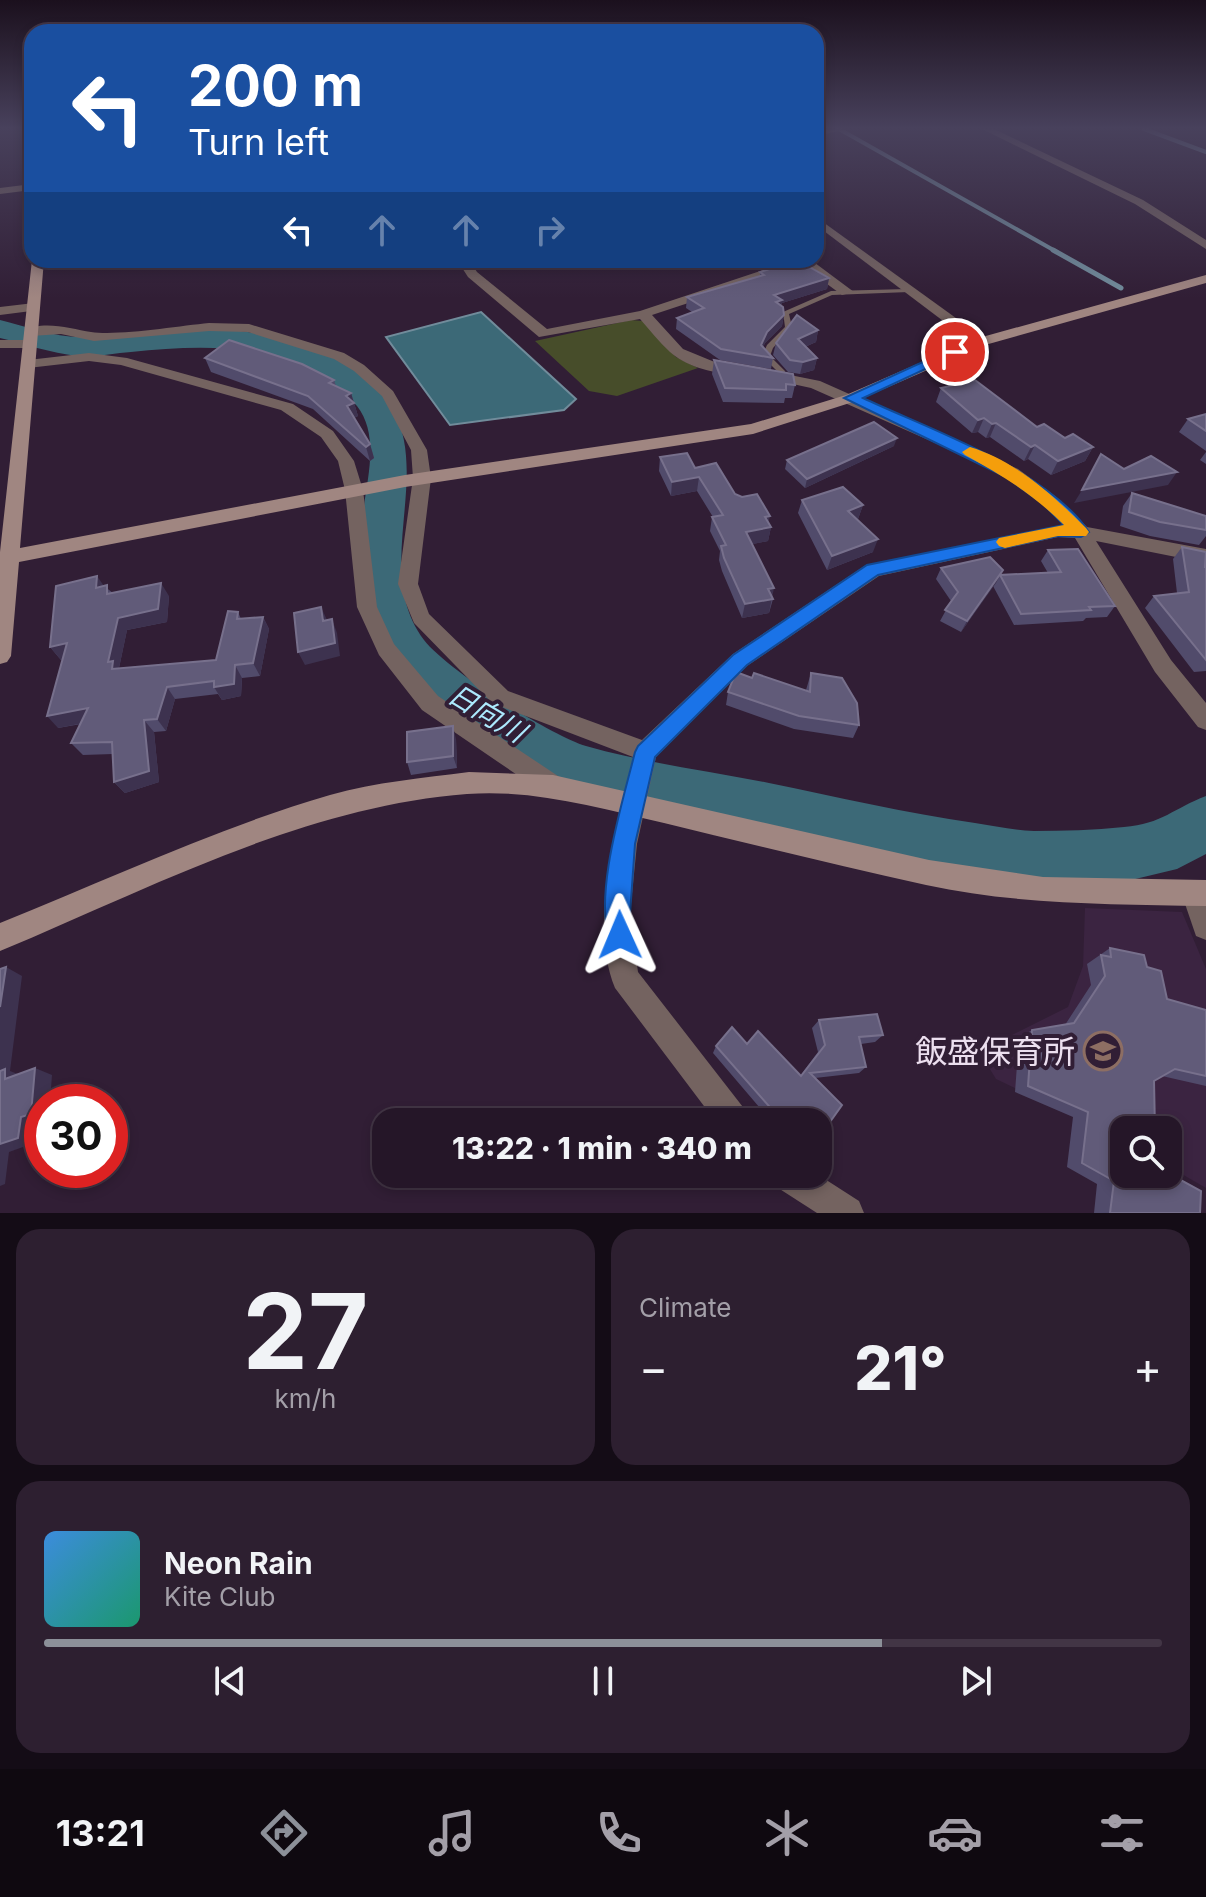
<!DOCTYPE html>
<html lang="en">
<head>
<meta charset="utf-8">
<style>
	body { margin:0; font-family:Inter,"Noto Sans JP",sans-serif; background:#2d1f30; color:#f1f3f6; height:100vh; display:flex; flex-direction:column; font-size:30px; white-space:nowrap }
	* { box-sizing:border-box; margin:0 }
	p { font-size:26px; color:#a39fa8 }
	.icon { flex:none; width:44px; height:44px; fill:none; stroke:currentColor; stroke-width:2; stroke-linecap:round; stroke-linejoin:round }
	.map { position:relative; height:1213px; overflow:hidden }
	.drawer { display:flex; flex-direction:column; gap:16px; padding:16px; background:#140c16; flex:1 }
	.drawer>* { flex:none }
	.guide { position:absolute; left:24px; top:24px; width:800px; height:244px; border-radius:24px; box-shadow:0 4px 12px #0003,0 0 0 2px #423545; background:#1a4fa0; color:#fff; overflow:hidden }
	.buttons { position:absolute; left:1110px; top:1116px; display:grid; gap:16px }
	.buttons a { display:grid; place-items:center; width:72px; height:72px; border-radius:16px; background:#251628; box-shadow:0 4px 12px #0003,0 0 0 2px #423545; font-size:40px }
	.speed { position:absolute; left:24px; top:1084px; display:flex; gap:16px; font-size:40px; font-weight:700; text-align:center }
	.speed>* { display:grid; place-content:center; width:104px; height:104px; border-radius:50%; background:#251628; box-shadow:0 4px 12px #0003,0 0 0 2px #423545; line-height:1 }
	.speed .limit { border:12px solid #d22; background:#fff; color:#111 }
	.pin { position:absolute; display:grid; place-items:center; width:68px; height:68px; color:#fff; margin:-34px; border:4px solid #fff; border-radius:50%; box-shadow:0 2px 8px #0007 }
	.me { position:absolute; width:88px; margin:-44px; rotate:359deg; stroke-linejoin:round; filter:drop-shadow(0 0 6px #0008) }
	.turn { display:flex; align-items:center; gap:28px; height:168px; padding:0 32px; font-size:36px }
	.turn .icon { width:104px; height:104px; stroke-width:2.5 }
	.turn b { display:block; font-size:56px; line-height:68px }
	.lanes { display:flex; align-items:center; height:76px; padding:0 32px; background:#0003; justify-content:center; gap:40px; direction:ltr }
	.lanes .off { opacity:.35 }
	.big { font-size:60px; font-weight:800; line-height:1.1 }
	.drawer .tile { flex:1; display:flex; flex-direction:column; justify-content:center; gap:12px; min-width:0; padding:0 28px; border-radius:24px; background:#2d1f30 }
	.drawer .dial { align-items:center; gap:0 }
	.dial b { font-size:104px; line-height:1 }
	.song { display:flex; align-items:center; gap:24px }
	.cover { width:96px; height:96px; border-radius:12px; background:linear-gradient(135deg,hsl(210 70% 55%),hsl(160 70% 35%)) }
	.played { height:8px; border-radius:4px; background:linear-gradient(90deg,#8c9099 75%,#423545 75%) }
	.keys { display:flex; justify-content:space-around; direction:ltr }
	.heat { display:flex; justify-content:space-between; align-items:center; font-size:44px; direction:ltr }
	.drawer .tiles { flex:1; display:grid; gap:16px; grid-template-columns:1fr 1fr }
	.tile:last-child { grid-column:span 2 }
	.trip { position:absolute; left:372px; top:1108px; width:460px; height:80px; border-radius:24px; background:#251628; box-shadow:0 4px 12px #0003,0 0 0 2px #423545; font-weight:800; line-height:80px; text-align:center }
	.tabs { display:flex; height:128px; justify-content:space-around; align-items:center; background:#0f0910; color:#a39fa8 }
	.tabs .icon { width:56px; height:56px }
	.tabs .current { color:#8c9099 }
	.tabs b { font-size:36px; color:#f1f3f6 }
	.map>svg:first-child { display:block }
	.built { fill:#3b2441 }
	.green { fill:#474d2a }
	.water { fill:#3c6977; stroke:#718c9b; stroke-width:2 }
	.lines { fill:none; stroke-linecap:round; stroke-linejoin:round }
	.stream-far1 { stroke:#718c9b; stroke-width:4 }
	.stream { stroke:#718c9b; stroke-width:5 }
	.river { fill:#3c6977; fill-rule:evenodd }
	.lane { fill:#746360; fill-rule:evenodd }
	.street { fill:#746360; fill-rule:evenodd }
	.secondary { fill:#a08681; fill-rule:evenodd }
	.wall { fill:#514b6b }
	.shaded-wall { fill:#3d324f }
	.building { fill:#615b79; stroke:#77708c; stroke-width:2 }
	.route { fill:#1a73e8; stroke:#114b97; stroke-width:2 }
	.slow { fill:#f59e0b }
	.labels { text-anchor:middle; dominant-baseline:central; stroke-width:8; stroke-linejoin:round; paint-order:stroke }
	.water-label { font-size:28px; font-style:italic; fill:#ace9fd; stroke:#311e35 }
	.near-poi-label { font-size:32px; fill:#ecdfef; stroke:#311e35; text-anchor:end }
</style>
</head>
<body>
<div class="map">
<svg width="1206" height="1213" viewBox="0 0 1206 1213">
	<rect width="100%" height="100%" fill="#311e35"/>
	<!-- built -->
	<polygon class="built" points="1085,908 1182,912 1206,969 1206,1188 1168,1166 1168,1130 1124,1130 1124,1140 996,1079 988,1066 1012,1035 1068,1007 1083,966"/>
	<!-- green -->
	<polygon class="green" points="631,320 643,321 676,357 698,368 617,396 589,391 535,341"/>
	<!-- water -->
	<polygon class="water" points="481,312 576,399 564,410 450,425 386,337"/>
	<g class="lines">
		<!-- stream-far1 -->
		<g class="stream-far1">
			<polyline points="839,129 1057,252"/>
			<polyline points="1144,129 1206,152"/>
		</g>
		<!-- stream -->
		<polyline class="stream" points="1053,250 1121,288"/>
		<!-- river -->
		<path class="river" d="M0 320C25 326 54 337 80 337 117 338 155 329 192 328 238 327 296 338 337 359 471 427 358 552 424 640 447 670 550 735 586 746 645 763 709 771 769 783 837 797 906 813 975 823 994 826 1014 830 1034 831 1063 831 1094 830 1124 827 1162 824 1174 808 1206 796V854L1177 869 1127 881 1031 885 931 869 573 789C508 765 390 689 368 620 356 585 361 542 364 506 368 475 379 434 357 406 348 395 327 380 314 373 256 342 194 346 131 352 114 353 94 358 77 356 51 353 25 344 0 338Z"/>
		<!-- lane -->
		<polygon class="lane" points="907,289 910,291 909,292 832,295 789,314 792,327 773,348 770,356 785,371 783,378 777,378 777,371 762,356 767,345 785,327 783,312 831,291"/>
		<!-- street -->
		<g class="street">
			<polygon points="848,129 816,136 816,130"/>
			<polygon points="982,129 994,129 1143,200 1206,240 1206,249 1135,204"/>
			<polygon points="32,184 32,190 0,194 0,188"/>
			<polygon points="816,217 985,339 985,345 975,345 816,225"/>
			<polygon points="34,260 63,260 57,264 34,266"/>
			<path d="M457 260H469L477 272 547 329 640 311 793 260H811L854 292 842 295 804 267H797L652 315 683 349 717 363 743 367V373C722 377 686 367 670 352 659 342 650 330 640 319L539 337 468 277Z"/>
			<polygon points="34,303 39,304 39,310 0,315 0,307"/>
			<path d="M209 323 249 324 344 353 364 365 393 391 427 450 431 478 418 584 429 614 508 691 642 740 733 654 866 565 1063 525 1043 504 1006 477 960 454 811 388 765 378 763 375 770 371 820 381 1018 469 1055 496 1087 527 1206 549V563L1096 541 1171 660 1206 703V730L1198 727 1155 672 1075 538 1058 537 879 576 747 666 656 757 637 844 630 914 638 972 746 1111 751 1122H716L615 988C588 923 617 823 633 757L492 703 414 623 398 584 413 478 411 450 382 396 354 371 334 359 248 332 209 331 94 341 61 334 31 336 24 332C41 319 71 329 91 332 119 336 178 326 209 323Z"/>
			<polygon points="0,340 29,340 36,344 29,348 0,348"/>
			<polygon points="89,353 127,358 293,404 333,431 354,461 363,490 377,607 394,644 438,696 561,778 565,786 561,794 553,797 545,794 422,710 379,655 357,607 345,490 338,461 321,437 281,410 121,365 89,361 28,368 21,364 28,360"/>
			<polygon points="1195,882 1206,890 1206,940 1196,936 1182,895 1186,886"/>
			<polygon points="771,1174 817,1174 859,1201 864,1213 817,1213 775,1186"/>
		</g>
		<!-- secondary -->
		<g class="secondary">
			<polygon points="32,260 44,260 20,548 405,475 751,424 846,395 975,339 1206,275 1206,283 985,345 856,401 753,434 405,487 19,562 11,656 7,662 0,664 0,552"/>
			<path d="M469 772 553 775 929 860 1043 877 1206 880V906C1112 904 1018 905 926 885 838 866 751 844 664 823 599 808 534 789 467 794 302 807 151 888 0 951V923C109 879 217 828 330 795 376 782 423 778 469 772Z"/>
		</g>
	</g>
	<!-- wall -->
	<g class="wall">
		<polygon points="760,272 829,278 827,289 782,303 781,306 784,315 782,326 765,343 763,347 773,358 771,369 720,360 676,329 677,318 692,312 686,308 687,297 760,276"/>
		<polygon points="818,330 816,342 805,347 817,358 814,370 800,374 788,372 773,355 776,343"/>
		<polygon points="205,358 334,380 336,386 351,393 358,416 354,418 370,444 374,458 370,461 313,409 211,372"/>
		<polygon points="714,360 795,385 792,398 785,398 784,403 723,402 712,374"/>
		<polygon points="941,388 1065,438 1093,447 1085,461 1051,475 1028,459 1024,461 990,437 986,438 978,432 972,433 936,402"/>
		<polygon points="1206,414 1206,451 1179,432 1188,419"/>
		<polygon points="894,446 805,488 785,469 787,460"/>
		<polygon points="1206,452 1206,464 1200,460"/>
		<polygon points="660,457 695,468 735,494 768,522 771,527 768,541 752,544 773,599 769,613 742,618 722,571 719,560 720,551 710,531 712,517 713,517 697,491 671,496 659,471"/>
		<polygon points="1132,493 1206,516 1206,536 1199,545 1150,536 1120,526 1123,506"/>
		<polygon points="802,500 863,505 858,519 857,519 873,552 827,570 798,513"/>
		<polygon points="1182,547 1206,567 1206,671 1194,672 1145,608 1154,596 1177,593 1173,559"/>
		<polygon points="1048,550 1115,606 1107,617 1086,618 1083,621 1014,625 993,586 995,583 961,632 940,621 951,601 936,579 941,568 1000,575 1048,573 1041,561"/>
		<polygon points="104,586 113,593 169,596 167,622 127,630 119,668 216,660 238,612 241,619 263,617 269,629 260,676 242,678 241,696 222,700 218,694 175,699 166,731 154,732 159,782 125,793 114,782 113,754 83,755 71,743 81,724 58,728 63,659 61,660 50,647"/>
		<polygon points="811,673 859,725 853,738 794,729 726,705 728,692 752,678 806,690"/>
		<polygon points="456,739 457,768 411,775 407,762"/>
		<polygon points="1110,948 1147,967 1167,999 1206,1010 1206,1086 1162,1076 1154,1081 1124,1174 1200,1213 1094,1213 1097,1184 1067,1167 1073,1117 1015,1092 1019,1038 1032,1030 1065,1025 1091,985 1087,964"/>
		<polygon points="819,1020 883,1035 875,1042 861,1044 866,1067 859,1073 815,1078 825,1129 818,1134 818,1122 772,1122 713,1053 716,1046 747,1044 800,1076 818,1052 812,1028"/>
	</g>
	<!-- shaded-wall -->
	<g class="shaded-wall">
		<polygon points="829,278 827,289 782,303 780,311 774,295"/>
		<polygon points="784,315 782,326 765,343 759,357 761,345 767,332"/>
		<polygon points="818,330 816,342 795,351 798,339"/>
		<polygon points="817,358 814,370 800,374 803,362"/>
		<polygon points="351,393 358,416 351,419 347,406 346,396"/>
		<polygon points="984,418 978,432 972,433 978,420"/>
		<polygon points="996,423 990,437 986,438 992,424"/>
		<polygon points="897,438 894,446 805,488 807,479"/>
		<polygon points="370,444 374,458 370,461 366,447"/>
		<polygon points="1035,445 1028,459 1024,461 1031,447"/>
		<polygon points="1093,447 1085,461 1051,475 1058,461"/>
		<polygon points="1177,472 1168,485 1074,503 1082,490"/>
		<polygon points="699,477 697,491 671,496 672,482"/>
		<polygon points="863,505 858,519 844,525 848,511"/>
		<polygon points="770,516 767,528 771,527 768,541 744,546 746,532 765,517"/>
		<polygon points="878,539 873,552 827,570 832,556"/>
		<polygon points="1003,570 996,583 961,632 967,621"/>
		<polygon points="97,576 106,589 96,588"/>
		<polygon points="161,583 169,596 167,622 127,630 119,668 112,669 108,662 118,618"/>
		<polygon points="774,588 769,613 742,618 745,604 768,589"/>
		<polygon points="321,607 327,620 323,621"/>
		<polygon points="263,617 269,629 260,676 253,663"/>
		<polygon points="332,619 337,633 340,656 305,665 298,652"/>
		<polygon points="67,643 78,655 61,660 50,647"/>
		<polygon points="235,665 242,678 241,696 222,700 214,687"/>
		<polygon points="167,687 175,699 166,731 157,719"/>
		<polygon points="88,708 99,720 58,728 47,716"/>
		<polygon points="144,720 154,732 159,782 125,793 114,782"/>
		<polygon points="453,726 456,739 457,768 453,756"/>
		<polygon points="6,967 22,976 10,1071 23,1076 23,1086 0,1078 0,1007"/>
		<polygon points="35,1068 52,1075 50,1102 42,1102 42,1121 39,1122 37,1142 9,1152 5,1184 0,1186 0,1144 21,1117"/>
	</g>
	<!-- building -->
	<g class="building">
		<polygon points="797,260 829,278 774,295 782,300 776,302 783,307 784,315 767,332 761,345 773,358 721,349 677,318 704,308 687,297 764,275 760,272"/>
		<polygon points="797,315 818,330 798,339 817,358 803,362 790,360 776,343"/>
		<polygon points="229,340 302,364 334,380 329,383 351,393 346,396 354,403 347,406 370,444 366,447 308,396 205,358"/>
		<polygon points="714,360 793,374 795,385 786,384 786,390 725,388"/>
		<polygon points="975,380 1037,427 1044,424 1065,438 1073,434 1093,447 1058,461 1035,445 1031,447 996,423 992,424 984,418 978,420 941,388"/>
		<polygon points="1206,414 1206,431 1188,419"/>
		<polygon points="874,422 897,438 807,479 787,460"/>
		<polygon points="687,453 695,468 716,463 735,494 742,497 757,494 770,516 765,517 771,527 746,532 774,588 768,589 773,599 745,604 724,558 721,546 726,545 712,517 723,515 699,477 672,482 660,457"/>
		<polygon points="1101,454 1124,469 1151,456 1177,472 1082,490"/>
		<polygon points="843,487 863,505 848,511 878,539 832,556 802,500"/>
		<polygon points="1132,493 1206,516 1206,530 1160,522 1129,512"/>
		<polygon points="1182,547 1206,552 1205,567 1206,567 1206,660 1154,596 1189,592"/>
		<polygon points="1078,549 1115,606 1089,607 1091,610 1021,614 1000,575 1061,572 1048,550"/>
		<polygon points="990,557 1003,570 967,621 945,610 958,592 941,568"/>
		<polygon points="97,576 96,588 107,585 107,594 161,583 158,609 118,618 108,662 113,661 112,669 216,660 228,611 238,612 237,619 263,617 253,663 235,665 234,684 214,687 214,681 167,687 157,719 144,720 149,771 114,782 112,742 71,743 88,708 47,716 67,643 50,647 56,586"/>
		<polygon points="321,607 323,621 332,619 335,643 298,652 294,613"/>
		<polygon points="736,672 752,678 754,673 810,692 811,673 842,678 857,703 859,725 799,716 728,692"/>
		<polygon points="453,726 453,756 407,762 407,732"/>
		<polygon points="1110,948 1144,955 1147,967 1161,971 1167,999 1206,1010 1206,1076 1175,1069 1154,1081 1155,1130 1124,1130 1124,1174 1168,1173 1201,1191 1200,1213 1110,1213 1114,1181 1082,1163 1088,1112 1028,1086 1032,1030 1074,1023 1105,976 1101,955 1111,957"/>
		<polygon points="6,967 0,1007 0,969"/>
		<polygon points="877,1014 883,1035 859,1037 866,1067 810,1073 842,1105 825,1129 813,1116 809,1122 783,1122 716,1046 732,1027 747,1044 758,1031 801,1076 825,1045 819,1020"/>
		<polygon points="35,1068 31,1114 21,1117 18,1138 0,1144 0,1071 5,1069 5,1079"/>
	</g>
	<!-- sky -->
	<linearGradient id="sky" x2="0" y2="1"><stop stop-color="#1b101d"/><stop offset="0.43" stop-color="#48415c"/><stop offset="1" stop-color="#48415c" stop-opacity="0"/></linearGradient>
	<rect width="1206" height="298" fill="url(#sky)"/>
	<!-- route -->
	<path class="route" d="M951 349 962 352 863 398C931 430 1046 469 1089 532L1081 537 1058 536 878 575 747 665 655 757 635 844 630 914 632 935 629 944 620 948 611 944C592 898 623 801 635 752L638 746 733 655 867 565 1064 525 1043 504 1006 477 844 398Z"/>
	<!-- slow -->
	<path class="slow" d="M970 447C1016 461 1053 495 1086 528L1089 532 1086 536H1058L1005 548 999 546 996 542 999 538 1064 525C1034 495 1002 475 965 455L962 452Z"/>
	<!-- icons -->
	<defs>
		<symbol id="school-ring" viewBox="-11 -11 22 22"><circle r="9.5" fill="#311e35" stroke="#8d6e63" stroke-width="1.5"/><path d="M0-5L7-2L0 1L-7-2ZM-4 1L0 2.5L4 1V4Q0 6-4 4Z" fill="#8d6e63"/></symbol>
	</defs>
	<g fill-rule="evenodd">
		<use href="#school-ring" x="1081" y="1029" width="44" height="44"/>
	</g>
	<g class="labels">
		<!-- water labels -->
		<g class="water-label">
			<text transform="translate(487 713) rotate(31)">日向川</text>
		</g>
		<!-- near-poi labels -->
		<g class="near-poi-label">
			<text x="1075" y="1051">飯盛保育所</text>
		</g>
	</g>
</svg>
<div class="buttons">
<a><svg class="icon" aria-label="search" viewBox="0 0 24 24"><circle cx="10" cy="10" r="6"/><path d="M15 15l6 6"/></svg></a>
</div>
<div class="speed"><div class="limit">30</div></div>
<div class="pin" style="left:955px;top:352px;background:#d93025"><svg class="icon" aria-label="arrive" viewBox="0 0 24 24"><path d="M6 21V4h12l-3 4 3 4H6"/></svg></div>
<svg class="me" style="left:620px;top:935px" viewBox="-20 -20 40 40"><path d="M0-17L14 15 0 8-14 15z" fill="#1a73e8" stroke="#fff" stroke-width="4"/></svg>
<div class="trip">13:22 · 1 min · 340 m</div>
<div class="guide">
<div class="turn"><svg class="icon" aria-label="left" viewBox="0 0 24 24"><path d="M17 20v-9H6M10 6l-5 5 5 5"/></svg><div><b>200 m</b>Turn left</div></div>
<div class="lanes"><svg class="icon" aria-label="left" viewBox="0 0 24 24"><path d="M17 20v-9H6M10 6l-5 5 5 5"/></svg><svg class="icon off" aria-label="ahead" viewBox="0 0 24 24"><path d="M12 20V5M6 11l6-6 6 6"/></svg><svg class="icon off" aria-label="ahead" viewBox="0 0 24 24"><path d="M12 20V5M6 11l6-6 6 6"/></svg><svg class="icon off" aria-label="right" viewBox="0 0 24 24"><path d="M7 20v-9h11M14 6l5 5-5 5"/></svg></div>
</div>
</div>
<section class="drawer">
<div class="tiles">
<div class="tile dial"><b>27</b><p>km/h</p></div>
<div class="tile"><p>Climate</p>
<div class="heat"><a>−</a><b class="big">21°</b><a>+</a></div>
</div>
<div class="tile">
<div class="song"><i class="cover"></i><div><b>Neon Rain</b><p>Kite Club</p></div></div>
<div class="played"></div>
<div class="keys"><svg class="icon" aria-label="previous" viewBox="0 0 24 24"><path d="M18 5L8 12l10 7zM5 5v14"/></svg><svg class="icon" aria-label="pause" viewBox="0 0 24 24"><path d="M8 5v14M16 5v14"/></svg><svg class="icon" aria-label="next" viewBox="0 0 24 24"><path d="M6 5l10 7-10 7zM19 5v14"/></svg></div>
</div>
</div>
</section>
<nav class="tabs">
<b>13:21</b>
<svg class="icon current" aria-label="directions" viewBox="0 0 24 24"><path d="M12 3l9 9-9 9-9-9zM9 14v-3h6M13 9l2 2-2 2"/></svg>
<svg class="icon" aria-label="music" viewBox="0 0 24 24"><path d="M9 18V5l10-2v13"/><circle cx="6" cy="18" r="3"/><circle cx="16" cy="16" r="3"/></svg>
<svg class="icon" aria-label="phone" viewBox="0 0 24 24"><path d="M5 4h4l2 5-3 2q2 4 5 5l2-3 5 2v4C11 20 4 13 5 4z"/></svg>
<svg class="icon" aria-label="climate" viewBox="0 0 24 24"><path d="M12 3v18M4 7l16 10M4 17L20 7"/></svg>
<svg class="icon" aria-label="car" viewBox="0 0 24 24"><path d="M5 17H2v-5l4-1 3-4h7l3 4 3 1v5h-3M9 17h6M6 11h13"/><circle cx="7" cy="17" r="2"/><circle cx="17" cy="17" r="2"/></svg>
<svg class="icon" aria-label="filters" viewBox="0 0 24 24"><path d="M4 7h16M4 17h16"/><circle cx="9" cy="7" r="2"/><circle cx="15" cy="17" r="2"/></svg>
</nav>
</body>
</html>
